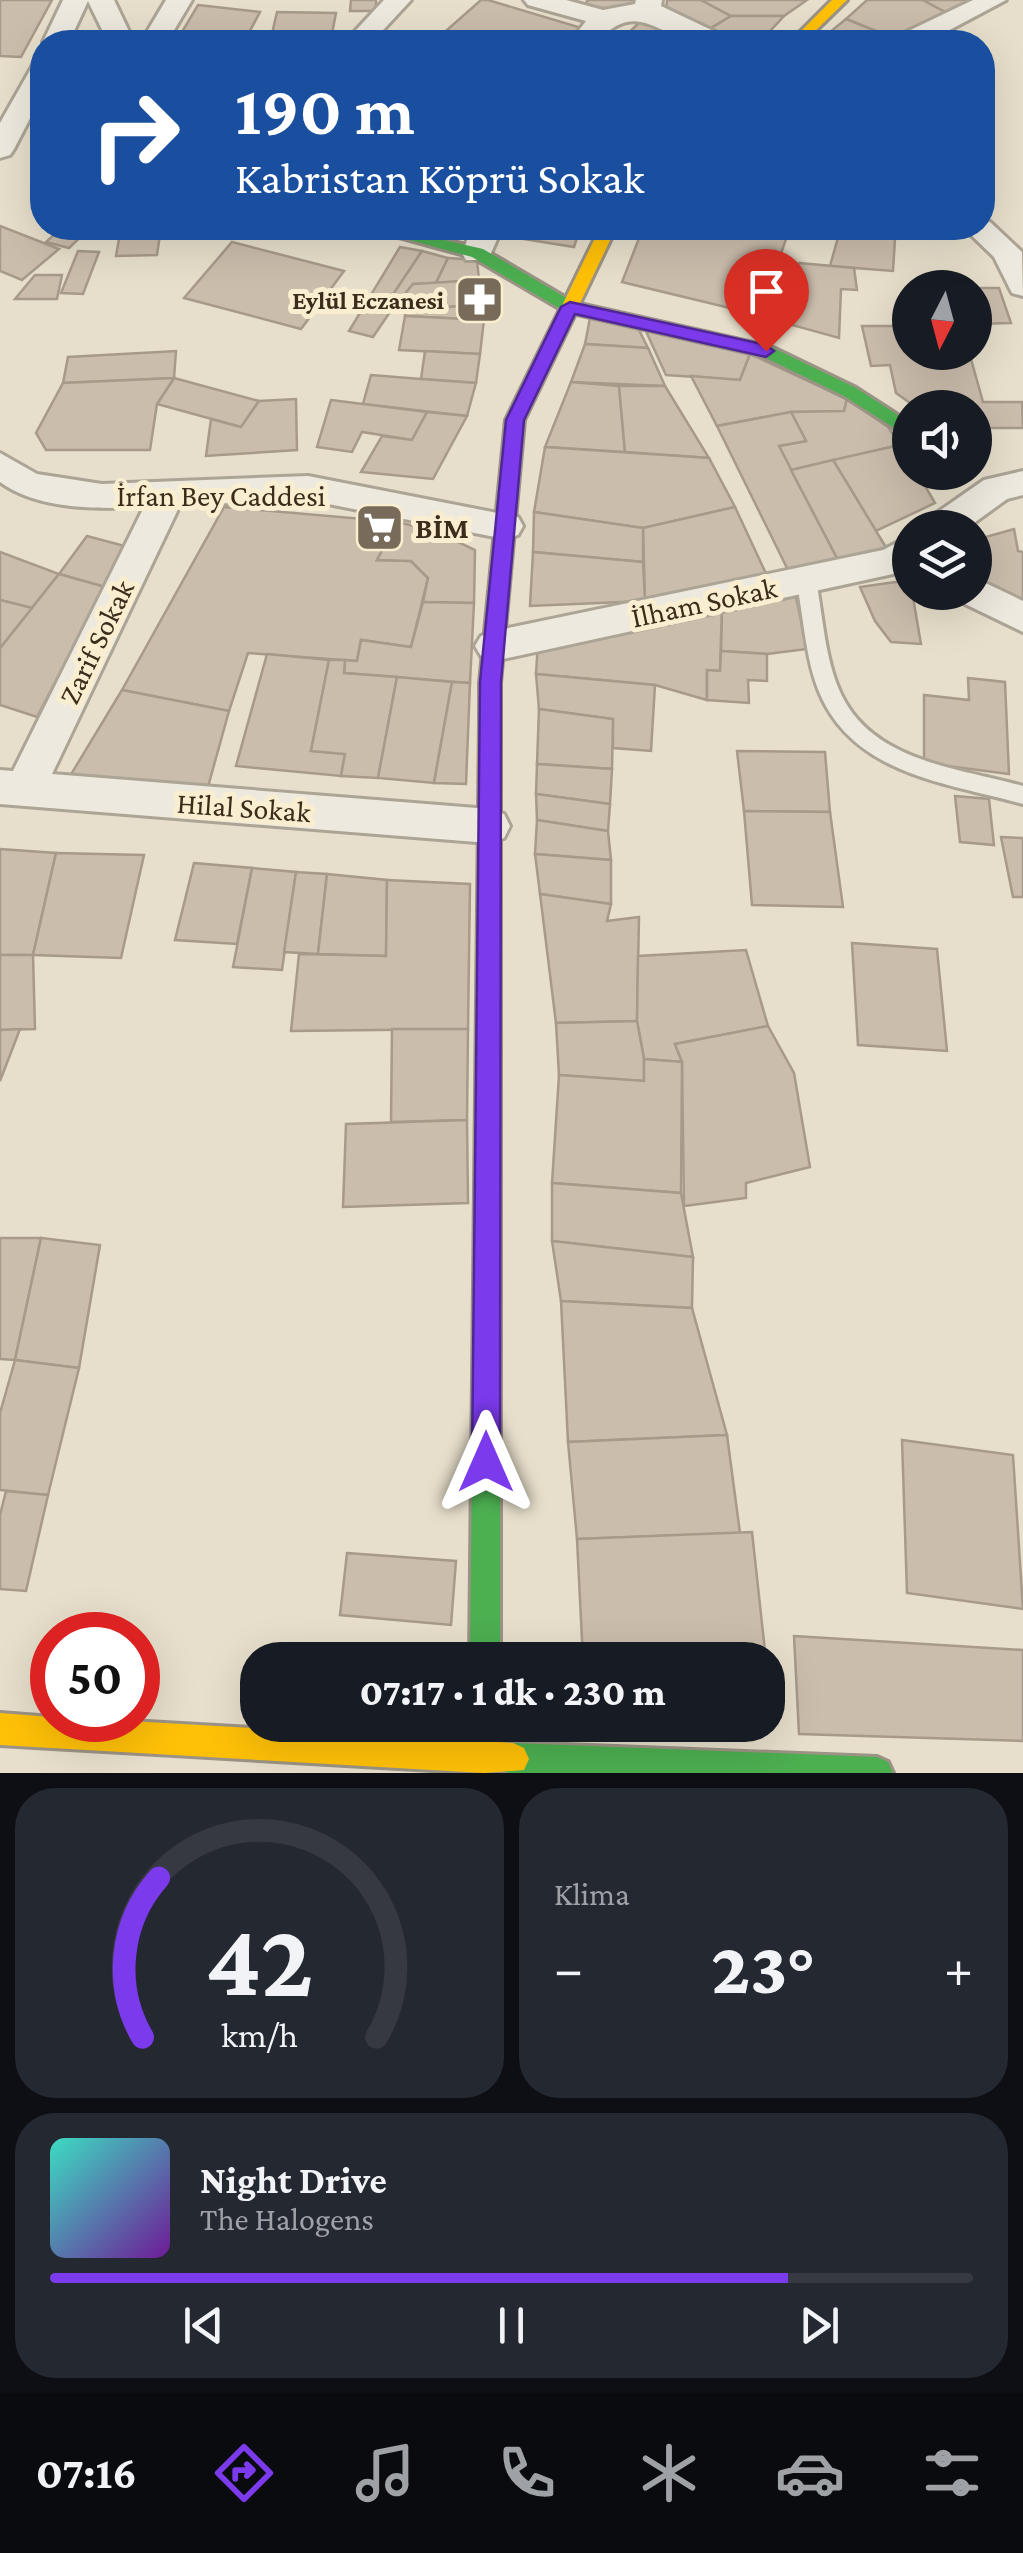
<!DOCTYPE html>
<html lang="tr">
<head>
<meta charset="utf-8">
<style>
	body { margin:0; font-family:"Crimson Pro",serif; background:#242831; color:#f1f3f6; height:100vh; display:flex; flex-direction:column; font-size:38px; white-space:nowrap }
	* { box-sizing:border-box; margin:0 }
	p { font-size:32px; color:#9ea1a6 }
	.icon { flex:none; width:55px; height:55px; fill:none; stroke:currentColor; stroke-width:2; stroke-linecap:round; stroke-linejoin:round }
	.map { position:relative; height:1773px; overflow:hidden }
	.panel { display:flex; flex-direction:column; gap:15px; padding:15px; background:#0d0f14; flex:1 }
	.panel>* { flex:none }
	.banner { position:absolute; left:30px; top:30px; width:965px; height:210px; border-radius:40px; box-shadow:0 10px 40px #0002; background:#1a4fa0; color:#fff; overflow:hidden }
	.needle { width:65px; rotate:186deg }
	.fabs { position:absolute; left:892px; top:270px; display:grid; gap:20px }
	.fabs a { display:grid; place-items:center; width:100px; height:100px; border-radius:50%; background:#171b24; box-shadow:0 10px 40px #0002; font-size:50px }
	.speed { position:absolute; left:30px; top:1612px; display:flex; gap:20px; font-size:50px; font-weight:700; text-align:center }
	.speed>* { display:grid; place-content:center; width:130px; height:130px; border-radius:50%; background:#171b24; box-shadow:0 10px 40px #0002; line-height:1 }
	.speed .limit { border:15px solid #d22; background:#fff; color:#111 }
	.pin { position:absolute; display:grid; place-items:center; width:85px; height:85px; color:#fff; margin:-102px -42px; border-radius:50% 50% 50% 0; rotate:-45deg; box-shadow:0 0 10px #0007 }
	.pin .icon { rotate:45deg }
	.me { position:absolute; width:110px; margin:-55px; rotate:0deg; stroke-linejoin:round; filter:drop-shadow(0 0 8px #0008) }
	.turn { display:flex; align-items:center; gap:35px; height:210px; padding:0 40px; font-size:45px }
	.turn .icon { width:130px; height:130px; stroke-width:2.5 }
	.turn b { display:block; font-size:70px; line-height:85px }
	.big { font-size:75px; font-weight:800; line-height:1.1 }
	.panel .tile { flex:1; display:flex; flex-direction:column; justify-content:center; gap:15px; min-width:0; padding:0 35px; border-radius:40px; background:#242831 }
	.panel .dial { align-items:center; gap:0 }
	.dial svg { height:260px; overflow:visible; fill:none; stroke:#363941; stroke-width:7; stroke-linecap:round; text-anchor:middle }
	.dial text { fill:#f1f3f6; stroke:none }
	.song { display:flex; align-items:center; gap:30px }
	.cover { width:120px; height:120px; border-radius:15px; background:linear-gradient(135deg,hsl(170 70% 55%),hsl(280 70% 35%)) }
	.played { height:10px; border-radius:5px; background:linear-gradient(90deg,#7c3aed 80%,#363941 80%) }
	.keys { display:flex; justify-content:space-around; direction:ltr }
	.heat { display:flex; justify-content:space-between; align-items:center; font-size:55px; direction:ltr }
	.panel .tiles { flex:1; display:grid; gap:15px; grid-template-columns:1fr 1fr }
	.tile:last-child { grid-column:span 2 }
	.trip { position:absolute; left:240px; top:1642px; width:545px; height:100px; border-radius:40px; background:#171b24; box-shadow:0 10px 40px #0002; font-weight:800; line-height:100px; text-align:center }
	.dock { display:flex; height:160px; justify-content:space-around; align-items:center; background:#090b0e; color:#9ea1a6 }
	.dock .icon { width:70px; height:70px }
	.dock .current { color:#7c3aed }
	.dock b { font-size:45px; color:#f1f3f6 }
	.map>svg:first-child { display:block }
	.building { fill:#cbbdac; stroke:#a79a8a; stroke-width:2.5 }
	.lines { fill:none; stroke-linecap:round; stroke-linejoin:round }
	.lane-casing { stroke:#aca495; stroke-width:6 }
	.street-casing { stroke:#aca495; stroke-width:6 }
	.fast-casing { stroke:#9b9385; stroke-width:6 }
	.slow-casing { stroke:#9b9385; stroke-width:6 }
	.lane { fill:#eee9de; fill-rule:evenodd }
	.street { fill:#eee9de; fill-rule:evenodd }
	.fast { fill:#4caf50; fill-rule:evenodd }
	.slow { fill:#ffc107; fill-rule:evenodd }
	.route { fill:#7c3aed; stroke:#51269a; stroke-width:2.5 }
	.labels { text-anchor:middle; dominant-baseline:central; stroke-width:10; stroke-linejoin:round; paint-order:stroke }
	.far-poi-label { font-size:25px; font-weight:bold; fill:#3c2c1b; stroke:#f9eed0; text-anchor:end }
	.street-label { font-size:30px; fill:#3c2c1b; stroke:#f9eed0 }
	.poi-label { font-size:30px; font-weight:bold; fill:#3c2c1b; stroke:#f9eed0; text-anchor:start }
</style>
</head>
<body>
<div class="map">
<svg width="1023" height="1773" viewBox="0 0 1023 1773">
	<rect width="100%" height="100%" fill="#e7dfcb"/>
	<!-- building -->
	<g class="building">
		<polygon points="0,0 52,0 21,57 0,56"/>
		<polygon points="351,0 376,0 376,11 350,11"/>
		<polygon points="481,0 488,0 585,29 571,42 452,42 438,38"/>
		<polygon points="587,0 640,0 624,9 586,7"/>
		<polygon points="667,0 701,0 731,16 708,30 666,13"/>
		<polygon points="701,0 807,0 784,16 731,16"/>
		<polygon points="867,0 923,0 949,14 898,40 846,19"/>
		<polygon points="923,0 977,0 949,14"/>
		<polygon points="198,5 260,12 244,42 176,42"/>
		<polygon points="277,12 336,13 331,39 271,38"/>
		<polygon points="731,16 784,16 760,42 742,42 708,30"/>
		<polygon points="846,19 898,40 818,42"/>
		<polygon points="640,22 693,42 622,39"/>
		<polygon points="0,226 59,249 22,280 0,271"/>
		<polygon points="61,228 90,228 69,248 46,242"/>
		<polygon points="121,228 161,228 157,255 116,256"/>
		<polygon points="509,228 571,228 580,229 574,247 505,236"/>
		<polygon points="643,228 790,228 759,315 622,282"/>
		<polygon points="839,234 895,239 893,271 830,266"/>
		<polygon points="232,242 344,271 301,329 184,298"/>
		<polygon points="400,247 422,251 382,311 390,312 373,337 349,331"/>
		<polygon points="78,251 99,252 83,294 61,293"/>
		<polygon points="422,251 448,258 436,283 413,284 390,312 382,311"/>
		<polygon points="448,258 477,260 479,280 436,283"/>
		<polygon points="799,263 854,268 857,290 841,289 839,338 781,322"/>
		<polygon points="35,275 62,275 57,299 15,299"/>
		<polygon points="479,280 482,304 390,312 413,284"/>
		<polygon points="975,288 999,288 1011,323 975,324"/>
		<polygon points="482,304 484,320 405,316 405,311"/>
		<polygon points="405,316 484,320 480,354 399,350"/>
		<polygon points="590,318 637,326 648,348 585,344"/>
		<polygon points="862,326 910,326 910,352 969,352 983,402 1022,402 1023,428 975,428 975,408 917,408 896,393 890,365 871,366"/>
		<polygon points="645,329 750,354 740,380 666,375"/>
		<polygon points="585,344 648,348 665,386 571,382"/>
		<polygon points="176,351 174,378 63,383 68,357"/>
		<polygon points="425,351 480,354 476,383 421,379"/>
		<polygon points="750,354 847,399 844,411 791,412 717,426 691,376 740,380"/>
		<polygon points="371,375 421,379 476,383 467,416 363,404"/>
		<polygon points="174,378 259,401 241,427 157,404"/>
		<polygon points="174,378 157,404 150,450 46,450 36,433 63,383"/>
		<polygon points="571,382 619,386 625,452 545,447"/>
		<polygon points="619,386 665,386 709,458 625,452"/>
		<polygon points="296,399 297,450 206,456 211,419 241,427 259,401"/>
		<polygon points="847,399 888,427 900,445 791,470 779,446 806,441 791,412 844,411"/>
		<polygon points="331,400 427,412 412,440 362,432 352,452 317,447"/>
		<polygon points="427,412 467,416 433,479 361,472 382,436 412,440"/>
		<polygon points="791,412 806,441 779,446 838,560 788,570 717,426"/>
		<polygon points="900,445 910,461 910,472 917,472 935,503 876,531 833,460"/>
		<polygon points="545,447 709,458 735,507 643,528 534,512"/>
		<polygon points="833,460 887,549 838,560 791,470"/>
		<polygon points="224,507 398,522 377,560 411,561 428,578 411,647 361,640 357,661 248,653 229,711 122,690"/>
		<polygon points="735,507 769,580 645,601 643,528"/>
		<polygon points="534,512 643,528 643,562 533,552"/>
		<polygon points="398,522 437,532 475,550 474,603 423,602 428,578 411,561 377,560"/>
		<polygon points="1014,529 1018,551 1023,552 1023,611 975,586 975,540"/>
		<polygon points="87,536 132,548 105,587 59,574"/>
		<polygon points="0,552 59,574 32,608 0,600"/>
		<polygon points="533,552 643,562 645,601 530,606"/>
		<polygon points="59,574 105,587 37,717 0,705 0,648"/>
		<polygon points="910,580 921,644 891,642 875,621 860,587"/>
		<polygon points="796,597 807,649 767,654 721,651 722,605"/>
		<polygon points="0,600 32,608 0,648"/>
		<polygon points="423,602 474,603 470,683 344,673 345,660 357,661 361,640 411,647"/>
		<polygon points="722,605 720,671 707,670 707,700 655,685 536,674 538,641"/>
		<polygon points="721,651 767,654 767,681 748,680 749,703 707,700 707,670 720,671"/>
		<polygon points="267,654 329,660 311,751 345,754 341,776 236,766"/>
		<polygon points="329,660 345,660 344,673 397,677 378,778 341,776 345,754 311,751"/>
		<polygon points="536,674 655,685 651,751 613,748 613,719 539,709"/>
		<polygon points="397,677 452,682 434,783 378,778"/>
		<polygon points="968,678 1005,682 1009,774 924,763 924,695 969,700"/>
		<polygon points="452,682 470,683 466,784 434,783"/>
		<polygon points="122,690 229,711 206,794 67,781"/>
		<polygon points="539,709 613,719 612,769 537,764"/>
		<polygon points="737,751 825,752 830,812 744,811"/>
		<polygon points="537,764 612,769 610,804 536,794"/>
		<polygon points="536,794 610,804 608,831 537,820"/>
		<polygon points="955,796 989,799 994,845 960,842"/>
		<polygon points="744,811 830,812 843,907 752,905"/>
		<polygon points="537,820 608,831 611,860 535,854"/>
		<polygon points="1001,837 1023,838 1023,897 1013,897"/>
		<polygon points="0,849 56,853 33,955 0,955"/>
		<polygon points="56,853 144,855 121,958 33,955"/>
		<polygon points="535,854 611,860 611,904 540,894"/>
		<polygon points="194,863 252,868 237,944 175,940"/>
		<polygon points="252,868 296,872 282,970 233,967"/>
		<polygon points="296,872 327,874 318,954 284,952"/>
		<polygon points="327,874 387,880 386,956 318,954"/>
		<polygon points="387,880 470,884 468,1029 291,1031 299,954 386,956"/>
		<polygon points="540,894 611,904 607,921 639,917 637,1021 556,1023"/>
		<polygon points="852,943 937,949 947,1051 858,1045"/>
		<polygon points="746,950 768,1026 675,1044 682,1062 644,1059 637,1021 638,956"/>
		<polygon points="0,955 33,955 35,1029 0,1030"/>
		<polygon points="637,1021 644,1059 644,1081 559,1075 556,1023"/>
		<polygon points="768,1026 794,1073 810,1167 746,1183 746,1198 684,1206 682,1062 675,1044"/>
		<polygon points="20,1029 0,1081 0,1030"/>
		<polygon points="392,1029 468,1029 467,1120 391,1122"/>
		<polygon points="644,1059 682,1062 681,1193 552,1183 559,1075 644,1081"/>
		<polygon points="467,1120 468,1203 343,1207 346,1124"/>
		<polygon points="552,1183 681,1193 693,1257 552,1241"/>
		<polygon points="0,1238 41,1238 15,1360 0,1359"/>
		<polygon points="41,1238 100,1245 79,1368 15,1360"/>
		<polygon points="552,1241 693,1257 692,1308 561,1301"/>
		<polygon points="561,1301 692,1308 727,1435 568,1442"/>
		<polygon points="15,1360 79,1368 48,1495 0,1490 0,1413"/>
		<polygon points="727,1435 740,1533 577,1539 568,1442"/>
		<polygon points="902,1440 1013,1455 1023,1609 907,1593"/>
		<polygon points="6,1491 48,1495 26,1591 0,1589 0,1515"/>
		<polygon points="752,1532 766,1660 583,1660 577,1539"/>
		<polygon points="347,1553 456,1561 451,1625 340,1615"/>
		<polygon points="794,1636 1023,1650 1023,1741 799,1734"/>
	</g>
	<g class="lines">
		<defs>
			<path id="lane" d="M806 573 816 580C823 617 825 660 841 694 873 762 959 768 1023 786V804C948 783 855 775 820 694 805 659 804 617 796 580Z"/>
			<g id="street">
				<polygon points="63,0 114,0 134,42 108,42 88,1 69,42 43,42"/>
				<polygon points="166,0 192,0 167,42 141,42"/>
				<polygon points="384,0 411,0 372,42 345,42"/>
				<path d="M524 0H566L603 10 635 4 636 0H662L661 6 724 36 728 42C719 43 705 45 696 42 653 33 637 0 596 42H570L586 21 528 5Z"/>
				<polygon points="973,0 1006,0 927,42 894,42 898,36"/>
				<polygon points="42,63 42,95 14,149 10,155 0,158 0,123 33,65"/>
				<polygon points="982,220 990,222 1022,252 1023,296 1012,293 994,257 964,228 982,228"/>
				<polygon points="472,228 502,228 488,260 466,260 462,253"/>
				<path d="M0 453 37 474 102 484 308 476 518 517 523 526 518 535 505 539 308 500 180 505 52 774 489 809 504 814 510 826 504 838 489 843 0 804V770L13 771 144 507C98 509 38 510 0 482Z"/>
				<polygon points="1023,471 1023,495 1007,499 967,528 923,528 928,519 984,480"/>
				<polygon points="910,536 910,567 893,574 494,661 481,656 475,646 481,636 494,631 883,550"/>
				<polygon points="975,578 1023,601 1023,632 961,602 956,592 975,592"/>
			</g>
			<g id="fast">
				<polygon points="366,228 392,228 483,249 575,303 771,347 856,388 910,423 910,438 844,396 760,355 564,311 472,257"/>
				<polygon points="490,714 500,722 500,1660 470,1660 480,722"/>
				<polygon points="513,1743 877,1757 888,1762 893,1773 509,1773 502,1770 497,1759 502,1748"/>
			</g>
			<g id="slow">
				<polygon points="832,0 847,0 804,42 790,42"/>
				<polygon points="600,228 616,228 524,420 500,683 500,722 490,730 480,722 480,683 506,420"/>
				<polygon points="0,1713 52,1717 52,1720 112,1720 513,1743 524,1748 529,1759 524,1770 484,1773 0,1745"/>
			</g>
		</defs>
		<!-- lane casing -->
		<use href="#lane" class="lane-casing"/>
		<!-- street casing -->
		<use href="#street" class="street-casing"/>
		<!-- fast casing -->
		<use href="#fast" class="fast-casing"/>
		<!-- slow casing -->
		<use href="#slow" class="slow-casing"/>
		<!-- lane -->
		<use href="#lane" class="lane"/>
		<!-- street -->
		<use href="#street" class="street"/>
		<!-- fast -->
		<use href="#fast" class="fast"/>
		<!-- slow -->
		<use href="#slow" class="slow"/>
	</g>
	<!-- route -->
	<polygon class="route" points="570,302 766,345 774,351 766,357 575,314 524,420 501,682 500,1462 496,1472 486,1476 476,1472 472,1462 480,682 506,420 561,307"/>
	<!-- icons -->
	<defs>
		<symbol id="pharmacy-square" viewBox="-11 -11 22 22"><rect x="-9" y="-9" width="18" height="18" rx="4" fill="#786b59" stroke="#f9eed0"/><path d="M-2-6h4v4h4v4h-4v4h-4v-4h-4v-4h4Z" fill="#fff"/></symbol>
		<symbol id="supermarket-square" viewBox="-11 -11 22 22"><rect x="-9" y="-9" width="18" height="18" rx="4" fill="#786b59" stroke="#f9eed0"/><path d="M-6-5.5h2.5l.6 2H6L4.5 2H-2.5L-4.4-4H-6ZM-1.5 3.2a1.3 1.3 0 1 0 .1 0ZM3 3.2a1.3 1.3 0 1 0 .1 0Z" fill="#fff"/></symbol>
	</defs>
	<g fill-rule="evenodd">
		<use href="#pharmacy-square" x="452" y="272" width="55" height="55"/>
		<use href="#supermarket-square" x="352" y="500" width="55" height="55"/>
	</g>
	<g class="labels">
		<!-- far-poi labels -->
		<g class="far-poi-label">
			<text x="444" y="300">Eylül Eczanesi</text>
		</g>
		<!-- street labels -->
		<g class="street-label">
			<text x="221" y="495">İrfan Bey Caddesi</text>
			<text transform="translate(704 602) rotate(-12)">İlham Sokak</text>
			<text transform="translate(96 642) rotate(-64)">Zarif Sokak</text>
			<text transform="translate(244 807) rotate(4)">Hilal Sokak</text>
		</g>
		<!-- poi labels -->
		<g class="poi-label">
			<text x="415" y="527">BİM</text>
		</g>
	</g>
</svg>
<div class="fabs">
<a><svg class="needle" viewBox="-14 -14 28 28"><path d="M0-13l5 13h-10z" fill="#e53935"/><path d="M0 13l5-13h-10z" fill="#9ea1a6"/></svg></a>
<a><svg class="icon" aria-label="sound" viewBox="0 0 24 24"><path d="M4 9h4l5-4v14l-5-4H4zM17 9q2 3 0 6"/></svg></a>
<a><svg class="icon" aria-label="layers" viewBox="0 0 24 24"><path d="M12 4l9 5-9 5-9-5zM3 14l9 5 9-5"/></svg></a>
</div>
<div class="speed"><div class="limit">50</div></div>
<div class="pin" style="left:766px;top:351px;background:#d93025"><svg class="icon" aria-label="arrive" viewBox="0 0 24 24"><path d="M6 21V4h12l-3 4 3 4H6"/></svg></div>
<svg class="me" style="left:486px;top:1462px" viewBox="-20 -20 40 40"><path d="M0-17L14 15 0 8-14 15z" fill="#7c3aed" stroke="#fff" stroke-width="4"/></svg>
<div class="trip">07:17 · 1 dk · 230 m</div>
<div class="banner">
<div class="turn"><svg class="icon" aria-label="right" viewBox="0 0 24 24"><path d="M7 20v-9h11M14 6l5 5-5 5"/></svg><div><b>190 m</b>Kabristan Köprü Sokak</div></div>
</div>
</div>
<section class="panel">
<div class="tiles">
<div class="tile dial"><svg viewBox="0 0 100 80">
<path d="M14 69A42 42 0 1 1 86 69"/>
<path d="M14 69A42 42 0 0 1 19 20" stroke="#7c3aed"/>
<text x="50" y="56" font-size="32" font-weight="700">42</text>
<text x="50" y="72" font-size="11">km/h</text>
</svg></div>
<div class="tile"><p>Klima</p>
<div class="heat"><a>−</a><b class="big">23°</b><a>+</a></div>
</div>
<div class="tile">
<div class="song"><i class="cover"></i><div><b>Night Drive</b><p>The Halogens</p></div></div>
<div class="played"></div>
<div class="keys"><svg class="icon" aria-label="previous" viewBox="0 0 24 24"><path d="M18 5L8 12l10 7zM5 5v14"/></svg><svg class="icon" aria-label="pause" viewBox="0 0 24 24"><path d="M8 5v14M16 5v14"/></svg><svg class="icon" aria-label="next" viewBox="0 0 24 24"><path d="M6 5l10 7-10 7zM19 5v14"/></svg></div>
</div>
</div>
</section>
<nav class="dock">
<b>07:16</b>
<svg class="icon current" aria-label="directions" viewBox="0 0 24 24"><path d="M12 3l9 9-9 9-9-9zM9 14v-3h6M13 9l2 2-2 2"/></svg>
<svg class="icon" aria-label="music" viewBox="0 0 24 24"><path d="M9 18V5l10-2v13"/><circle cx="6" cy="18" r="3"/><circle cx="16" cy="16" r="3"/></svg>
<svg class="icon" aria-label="phone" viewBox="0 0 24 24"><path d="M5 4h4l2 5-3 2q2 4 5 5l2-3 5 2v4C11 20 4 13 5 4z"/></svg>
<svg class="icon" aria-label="climate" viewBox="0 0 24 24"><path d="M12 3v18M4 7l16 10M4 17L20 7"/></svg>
<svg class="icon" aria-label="car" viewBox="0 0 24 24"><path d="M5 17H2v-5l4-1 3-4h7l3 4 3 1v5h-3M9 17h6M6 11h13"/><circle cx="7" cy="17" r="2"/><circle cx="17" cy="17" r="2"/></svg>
<svg class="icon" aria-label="filters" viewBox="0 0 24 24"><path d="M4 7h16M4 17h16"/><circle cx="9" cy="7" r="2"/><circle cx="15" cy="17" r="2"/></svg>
</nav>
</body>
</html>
